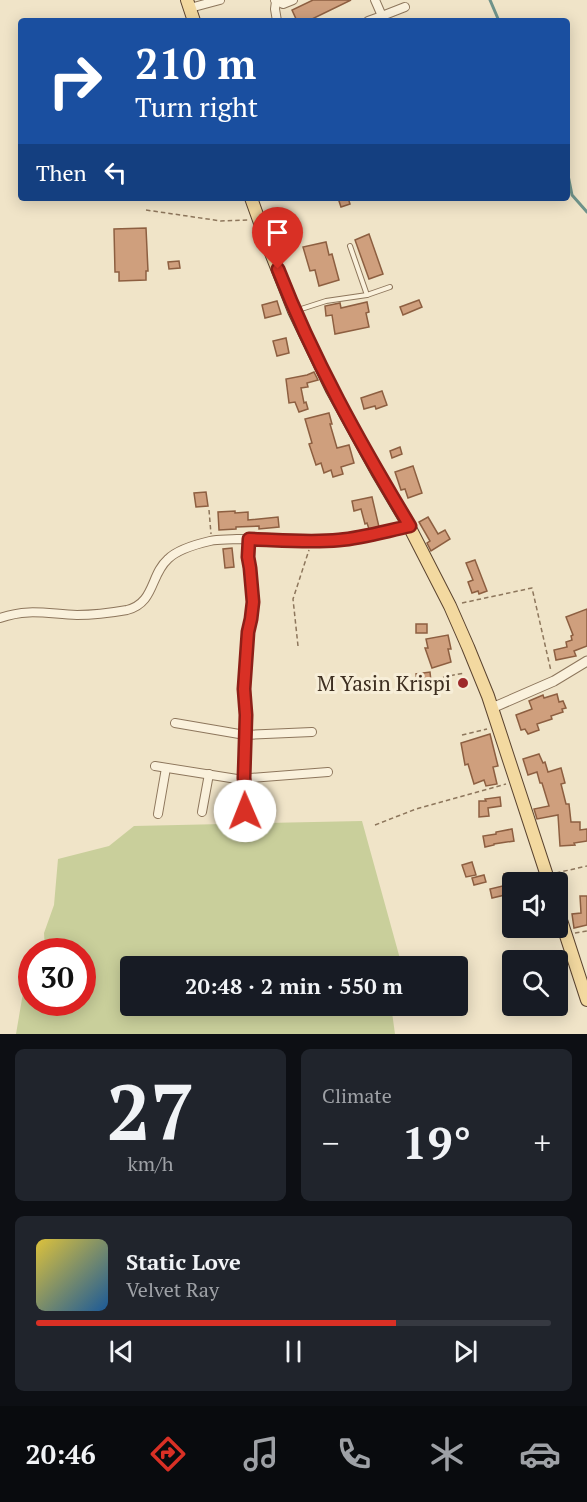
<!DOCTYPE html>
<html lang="en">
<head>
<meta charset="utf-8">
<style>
	body { margin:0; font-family:"PT Serif",serif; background:#20242c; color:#f1f3f6; height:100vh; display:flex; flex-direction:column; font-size:22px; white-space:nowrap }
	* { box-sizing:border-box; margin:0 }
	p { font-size:20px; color:#9ea1a6 }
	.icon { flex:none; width:33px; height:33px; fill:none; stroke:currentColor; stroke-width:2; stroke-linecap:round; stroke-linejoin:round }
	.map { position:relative; height:1034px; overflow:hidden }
	.side { display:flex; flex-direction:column; gap:15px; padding:15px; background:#0d0f14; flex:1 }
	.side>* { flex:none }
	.banner { position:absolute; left:18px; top:18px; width:552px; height:183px; border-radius:6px; box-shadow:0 3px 15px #0003; background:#1a4fa0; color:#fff; overflow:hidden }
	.tools { position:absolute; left:502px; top:872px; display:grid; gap:12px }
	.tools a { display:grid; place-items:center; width:66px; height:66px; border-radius:6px; background:#171b24; box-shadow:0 3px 15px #0003; font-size:30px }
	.speed { position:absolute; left:18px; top:938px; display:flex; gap:12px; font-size:30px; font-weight:700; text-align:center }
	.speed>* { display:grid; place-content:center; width:78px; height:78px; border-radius:50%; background:#171b24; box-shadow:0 3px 15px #0003; line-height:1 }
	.speed .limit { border:9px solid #d22; background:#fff; color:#111 }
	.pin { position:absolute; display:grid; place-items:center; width:51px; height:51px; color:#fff; margin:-62px -26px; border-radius:50% 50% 50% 0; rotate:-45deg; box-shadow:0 0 6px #0007 }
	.pin .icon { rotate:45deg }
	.me { position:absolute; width:66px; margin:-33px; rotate:359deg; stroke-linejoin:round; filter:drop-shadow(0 0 4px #0008) }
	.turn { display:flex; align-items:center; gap:21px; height:126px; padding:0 18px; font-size:27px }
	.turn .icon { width:78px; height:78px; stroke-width:2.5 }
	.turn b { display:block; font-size:42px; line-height:51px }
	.then { display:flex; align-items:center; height:57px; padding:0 18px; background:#0003; gap:12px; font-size:22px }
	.big { font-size:45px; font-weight:700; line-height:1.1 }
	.side .widget { flex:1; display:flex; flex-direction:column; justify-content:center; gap:9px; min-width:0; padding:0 21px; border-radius:9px; background:#20242c }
	.side .dial { align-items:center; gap:0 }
	.dial b { font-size:78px; line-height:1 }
	.song { display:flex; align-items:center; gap:18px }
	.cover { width:72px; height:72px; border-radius:9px; background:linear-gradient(135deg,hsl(50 70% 55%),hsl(210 70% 35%)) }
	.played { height:6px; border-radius:3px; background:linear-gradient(90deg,#d93025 70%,#363941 70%) }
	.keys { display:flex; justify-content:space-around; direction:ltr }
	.heat { display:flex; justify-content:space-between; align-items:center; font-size:33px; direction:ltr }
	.side .tiles { flex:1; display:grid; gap:15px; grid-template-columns:1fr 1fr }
	.widget:last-child { grid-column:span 2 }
	.trip { position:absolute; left:120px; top:956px; width:348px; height:60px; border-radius:6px; background:#171b24; box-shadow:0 3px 15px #0003; font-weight:700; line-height:60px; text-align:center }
	.dock { display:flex; height:96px; justify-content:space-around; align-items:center; background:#090b0e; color:#9ea1a6 }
	.dock .icon { width:42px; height:42px }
	.dock .selected { color:#d93025 }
	.dock b { font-size:27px; color:#f1f3f6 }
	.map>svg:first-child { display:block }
	.green { fill:#c9cf9b }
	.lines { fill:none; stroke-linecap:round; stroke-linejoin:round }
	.stream { stroke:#6f938a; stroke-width:3 }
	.building { fill:#cf9f7d; stroke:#8d5f41; stroke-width:1.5 }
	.service-casing { stroke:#8d765c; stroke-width:6 }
	.minor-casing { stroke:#8d765c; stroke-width:10 }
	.tertiary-casing { stroke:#8d765c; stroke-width:11 }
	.primary-casing { stroke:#5b4430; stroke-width:14 }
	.path { stroke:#8d765c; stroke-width:1.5; stroke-dasharray:4.5 3; stroke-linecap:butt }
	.service { stroke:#faf1dc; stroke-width:4 }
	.minor { stroke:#faf1dc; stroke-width:8 }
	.tertiary { stroke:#faf1dc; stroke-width:9 }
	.primary { stroke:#f3d9a0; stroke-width:12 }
	.route-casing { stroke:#8d1f18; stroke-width:15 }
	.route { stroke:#d93025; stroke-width:10 }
	.poi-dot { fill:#9e2a2b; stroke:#f7eed8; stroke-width:2 }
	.labels { text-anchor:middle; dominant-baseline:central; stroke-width:6; stroke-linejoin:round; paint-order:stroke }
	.poi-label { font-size:21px; fill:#3d2e20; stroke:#f7eed8; text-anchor:end }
</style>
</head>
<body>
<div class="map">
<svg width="587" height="1034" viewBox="0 0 587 1034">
	<rect width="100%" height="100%" fill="#f0e4c8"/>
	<!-- green -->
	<polygon class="green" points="362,821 402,966 130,966 130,1005 391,1005 395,1034 16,1034 24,987 31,984 32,1002 82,1002 82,951 45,951 44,933 54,905 58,859 109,846 134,826"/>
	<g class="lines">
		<!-- stream -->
		<g class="stream">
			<polyline points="490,0 499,21"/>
			<polyline points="567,170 572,195 587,212"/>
		</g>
	</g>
	<!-- building -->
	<g class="building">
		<polygon points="313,0 351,0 308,21 297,21 292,10"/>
		<polygon points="338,198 348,198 350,204 341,207"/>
		<polygon points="146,228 148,271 146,271 146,280 119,281 119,272 115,272 114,229"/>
		<polygon points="369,234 383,274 369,279 355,240"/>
		<polygon points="326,242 329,255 332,254 339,280 319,286 315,270 310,271 303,247"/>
		<polygon points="179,261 180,268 169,269 168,262"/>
		<polygon points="419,300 422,307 403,315 400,307"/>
		<polygon points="277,301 281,314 265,318 262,305"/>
		<polygon points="367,302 369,312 366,313 369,327 335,334 332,315 326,316 325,306 340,303 341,308"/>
		<polygon points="286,338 289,353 277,356 273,341"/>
		<polygon points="314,372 318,380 307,383 308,387 301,388 304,403 306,402 308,409 299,412 295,402 289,403 286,379 307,375"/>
		<polygon points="382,391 387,405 376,409 375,406 364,409 361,398"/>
		<polygon points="329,413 332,424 330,424 337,448 349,445 354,463 341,467 343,474 333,477 331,470 324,473 321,463 316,465 309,444 312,443 305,419"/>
		<polygon points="400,447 402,454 392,458 390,451"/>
		<polygon points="413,466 422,493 408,498 405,489 401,490 395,472"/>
		<polygon points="206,492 208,506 196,507 194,493"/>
		<polygon points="372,497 379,527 369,529 367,523 365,524 361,509 354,511 352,501"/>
		<polygon points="235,511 235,513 248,512 248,520 278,517 279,527 259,529 259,526 236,527 236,529 219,530 218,512"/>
		<polygon points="428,517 438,534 445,530 450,539 431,551 427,543 430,541 419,522"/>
		<polygon points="232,548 234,567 225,568 223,549"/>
		<polygon points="475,560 487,591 479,594 478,591 472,593 468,582 473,580 466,563"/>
		<polygon points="587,609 587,646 574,651 576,656 556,660 554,650 567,647 566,642 572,640 571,636 573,635 566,617"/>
		<rect x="416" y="624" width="11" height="9"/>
		<polygon points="448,635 451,649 448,649 451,662 432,668 425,648 428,648 426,639"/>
		<polygon points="430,672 431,681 417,683 416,674"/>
		<polygon points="557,694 559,702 563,701 566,708 562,709 563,712 551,716 552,719 537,724 539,730 528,734 525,729 521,730 516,715 532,709 529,701 543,695 544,698"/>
		<polygon points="490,734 498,766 493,767 497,784 486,786 484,780 474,784 468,764 465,765 461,743"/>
		<polygon points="539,754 543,763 545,762 548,772 561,768 565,783 561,784 566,804 569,804 571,822 580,822 580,830 587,829 587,841 574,843 575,845 560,846 558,815 537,819 534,809 549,806 542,783 540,783 537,772 528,775 523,759"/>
		<polygon points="500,797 501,806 488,808 489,816 479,817 479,801 486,801 485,799"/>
		<polygon points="512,829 514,841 494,844 494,845 485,847 483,836 496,834 496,832"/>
		<polygon points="472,862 476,875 466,877 462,865"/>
		<polygon points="513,873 516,882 513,882 513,919 509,920 505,895 492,898 490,889 507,885 504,874"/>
		<polygon points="484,875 486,882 474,885 472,878"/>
		<polygon points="580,896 587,896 587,925 574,928 572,914 581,913"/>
	</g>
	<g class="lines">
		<defs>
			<g id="service">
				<polyline points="350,246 367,295"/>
				<polyline points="295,311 326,301 367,295 390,287"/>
			</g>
			<g id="minor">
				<polyline points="275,0 283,4 293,0"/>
				<polyline points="276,1 275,9 277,21"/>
				<polyline points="190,8 220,0"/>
				<polyline points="382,16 405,7"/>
				<polyline points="368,21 382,16 375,0"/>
				<path d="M0 618C28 608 48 614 77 615 93 615 110 613 127 610 155 603 150 575 168 559 178 549 197 544 210 541 219 539 228 540 237 539 262 539 286 540 310 541 344 541 377 534 409 526"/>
				<polyline points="175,723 245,735 312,732"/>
				<polyline points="155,766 237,779 328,772"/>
				<polyline points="245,811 246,795 244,778 246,730 244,689 248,632 251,619 253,602 250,568 247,557 249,539"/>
				<polyline points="202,812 209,774"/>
				<polyline points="158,814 166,768"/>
			</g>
			<polyline id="tertiary" points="492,708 554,681 587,661"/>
			<g id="primary">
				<polyline points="187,0 194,21"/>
				<polyline points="251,198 269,248 294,311 332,390 377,472 409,526 450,606 468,647 488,696 549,882"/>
				<polyline points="558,911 587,1000"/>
			</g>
		</defs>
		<!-- service casing -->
		<use href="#service" class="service-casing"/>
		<!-- minor casing -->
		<use href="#minor" class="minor-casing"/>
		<!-- tertiary casing -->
		<use href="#tertiary" class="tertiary-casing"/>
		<!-- primary casing -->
		<use href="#primary" class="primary-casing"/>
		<!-- path -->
		<g class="path">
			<polyline points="146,210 221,221 249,220"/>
			<polyline points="209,510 211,534"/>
			<polyline points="462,603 532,588 551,671"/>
			<polyline points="298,646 293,599 309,550"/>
			<polyline points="443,677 465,673"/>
			<polyline points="462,735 487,729"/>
			<polyline points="375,825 416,809 506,784"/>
			<polyline points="556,873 587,866"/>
			<polyline points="575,933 587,931"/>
			<polyline points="508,935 541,927"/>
		</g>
		<!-- service -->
		<use href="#service" class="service"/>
		<!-- minor -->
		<use href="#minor" class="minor"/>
		<!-- tertiary -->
		<use href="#tertiary" class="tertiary"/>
		<!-- primary -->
		<use href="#primary" class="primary"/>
	</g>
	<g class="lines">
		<defs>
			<path id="route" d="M245 811 246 795 244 778 246 715 244 689 248 632 251 619 253 602 250 568 248 557 249 539C279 540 310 543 339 540 363 538 386 531 410 526 360 443 313 359 278 269"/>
		</defs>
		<!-- route casing -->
		<use href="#route" class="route-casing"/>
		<!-- route -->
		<use href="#route" class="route"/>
	</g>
	<!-- markers -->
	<circle class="poi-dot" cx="463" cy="683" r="6"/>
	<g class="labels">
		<!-- poi labels -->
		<g class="poi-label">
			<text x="451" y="683">M Yasin Krispi</text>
		</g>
	</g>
</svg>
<div class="tools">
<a><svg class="icon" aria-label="sound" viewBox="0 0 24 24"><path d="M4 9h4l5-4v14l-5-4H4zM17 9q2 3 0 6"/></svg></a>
<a><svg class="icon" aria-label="search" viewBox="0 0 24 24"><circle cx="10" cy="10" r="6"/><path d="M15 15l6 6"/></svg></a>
</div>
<div class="speed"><div class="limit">30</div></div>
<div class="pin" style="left:278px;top:269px;background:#d93025"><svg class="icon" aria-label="arrive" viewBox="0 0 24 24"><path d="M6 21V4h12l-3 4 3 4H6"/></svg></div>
<svg class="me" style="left:245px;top:811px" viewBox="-20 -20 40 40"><circle r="19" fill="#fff"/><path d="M0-13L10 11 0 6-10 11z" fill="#d93025"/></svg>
<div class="trip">20:48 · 2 min · 550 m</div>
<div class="banner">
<div class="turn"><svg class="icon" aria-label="right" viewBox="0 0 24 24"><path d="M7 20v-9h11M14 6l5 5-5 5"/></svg><div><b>210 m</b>Turn right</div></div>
<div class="then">Then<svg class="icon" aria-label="left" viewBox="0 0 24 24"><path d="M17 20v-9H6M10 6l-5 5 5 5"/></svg></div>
</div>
</div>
<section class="side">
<div class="tiles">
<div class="widget dial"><b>27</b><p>km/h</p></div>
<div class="widget"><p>Climate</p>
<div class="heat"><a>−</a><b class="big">19°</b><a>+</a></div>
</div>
<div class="widget">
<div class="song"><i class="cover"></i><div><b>Static Love</b><p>Velvet Ray</p></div></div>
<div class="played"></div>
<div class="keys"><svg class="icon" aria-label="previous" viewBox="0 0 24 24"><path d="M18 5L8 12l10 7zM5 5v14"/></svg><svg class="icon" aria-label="pause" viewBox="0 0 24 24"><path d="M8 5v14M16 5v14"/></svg><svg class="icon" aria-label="next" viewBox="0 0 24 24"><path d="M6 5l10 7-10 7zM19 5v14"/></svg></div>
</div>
</div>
</section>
<nav class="dock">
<b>20:46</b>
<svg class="icon selected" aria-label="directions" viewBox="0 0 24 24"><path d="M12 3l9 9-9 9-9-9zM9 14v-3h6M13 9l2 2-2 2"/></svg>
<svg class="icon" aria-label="music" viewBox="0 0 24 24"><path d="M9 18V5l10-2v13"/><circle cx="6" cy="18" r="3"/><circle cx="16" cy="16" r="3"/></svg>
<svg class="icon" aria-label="phone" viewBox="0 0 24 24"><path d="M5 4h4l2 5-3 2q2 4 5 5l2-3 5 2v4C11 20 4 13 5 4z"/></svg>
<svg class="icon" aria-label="climate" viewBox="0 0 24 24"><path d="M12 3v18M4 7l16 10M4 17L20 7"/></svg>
<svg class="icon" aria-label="car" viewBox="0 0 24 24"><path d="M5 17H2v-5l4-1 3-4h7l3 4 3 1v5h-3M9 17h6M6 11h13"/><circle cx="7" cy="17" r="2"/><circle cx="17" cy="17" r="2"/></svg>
</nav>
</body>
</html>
